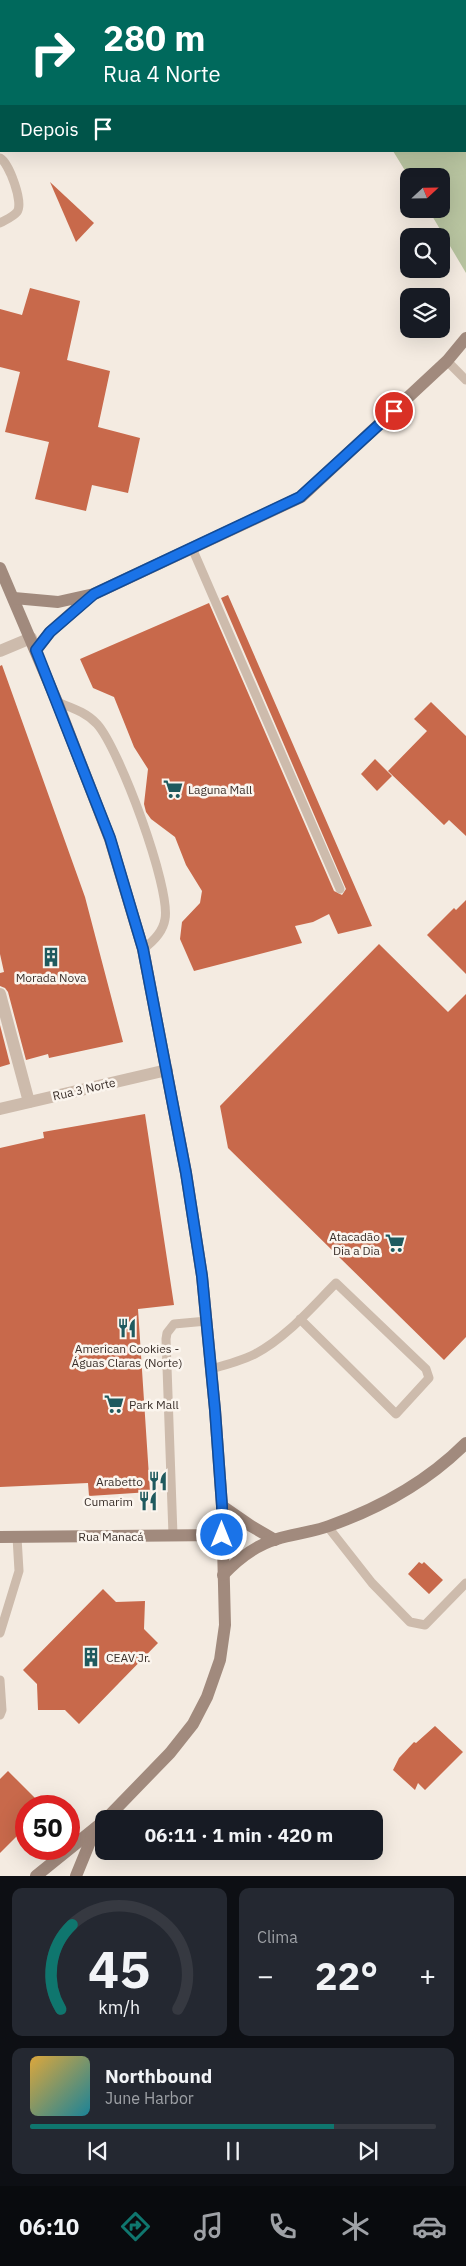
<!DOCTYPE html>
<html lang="pt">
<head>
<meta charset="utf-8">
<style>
	body { margin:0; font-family:"IBM Plex Sans",sans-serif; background:#242831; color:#f1f3f6; height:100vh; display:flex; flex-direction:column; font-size:19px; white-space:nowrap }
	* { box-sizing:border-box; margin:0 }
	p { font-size:16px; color:#9ea1a6 }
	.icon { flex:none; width:28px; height:28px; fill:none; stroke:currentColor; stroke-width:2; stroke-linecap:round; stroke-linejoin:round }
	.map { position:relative; height:1876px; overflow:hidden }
	.panel { display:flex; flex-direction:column; gap:12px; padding:12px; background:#0d0f14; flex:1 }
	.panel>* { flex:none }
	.hud { position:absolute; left:0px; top:0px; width:466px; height:152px; box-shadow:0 5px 20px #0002; background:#00695c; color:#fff; overflow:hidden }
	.needle { width:32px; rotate:68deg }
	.buttons { position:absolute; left:400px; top:168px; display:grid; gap:10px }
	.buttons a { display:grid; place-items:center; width:50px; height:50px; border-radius:10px; background:#171b24; box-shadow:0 5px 20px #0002; font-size:25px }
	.speed { position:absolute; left:15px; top:1795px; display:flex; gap:10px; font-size:25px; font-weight:700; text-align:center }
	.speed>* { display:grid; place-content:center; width:65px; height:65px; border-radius:50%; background:#171b24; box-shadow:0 5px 20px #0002; line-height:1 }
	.speed .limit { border:8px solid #d22; background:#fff; color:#111 }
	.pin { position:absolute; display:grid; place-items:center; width:42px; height:42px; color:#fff; margin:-21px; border:2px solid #fff; border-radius:50%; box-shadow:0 1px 5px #0007 }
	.me { position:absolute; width:55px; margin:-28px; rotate:0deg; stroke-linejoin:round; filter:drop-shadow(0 0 4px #0008) }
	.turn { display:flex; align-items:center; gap:18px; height:105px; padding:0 20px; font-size:22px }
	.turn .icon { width:65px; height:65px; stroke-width:2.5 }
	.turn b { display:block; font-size:35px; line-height:42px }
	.then { display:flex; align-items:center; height:48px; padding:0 20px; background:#0003; gap:10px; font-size:19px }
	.big { font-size:38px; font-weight:700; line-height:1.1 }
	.panel .widget { flex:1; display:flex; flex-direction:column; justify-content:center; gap:8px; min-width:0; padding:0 18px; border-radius:10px; background:#242831 }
	.panel .dial { align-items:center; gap:0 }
	.dial svg { height:130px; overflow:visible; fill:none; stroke:#363941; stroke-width:7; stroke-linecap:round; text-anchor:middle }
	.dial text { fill:#f1f3f6; stroke:none }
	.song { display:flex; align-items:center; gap:15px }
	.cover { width:60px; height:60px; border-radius:8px; background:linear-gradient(135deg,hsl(40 70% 55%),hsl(190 70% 35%)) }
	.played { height:5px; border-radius:2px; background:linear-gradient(90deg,#0f766e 75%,#363941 75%) }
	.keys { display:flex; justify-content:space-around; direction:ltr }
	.heat { display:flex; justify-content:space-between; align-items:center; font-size:28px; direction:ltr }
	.panel .tiles { flex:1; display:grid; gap:12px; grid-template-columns:1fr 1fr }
	.widget:last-child { grid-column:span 2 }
	.trip { position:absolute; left:95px; top:1810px; width:288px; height:50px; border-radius:10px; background:#171b24; box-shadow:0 5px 20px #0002; font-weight:700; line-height:50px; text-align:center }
	.tab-bar { display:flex; height:80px; justify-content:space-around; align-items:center; background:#090b0e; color:#9ea1a6 }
	.tab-bar .icon { width:35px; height:35px }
	.tab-bar .active { color:#0f766e }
	.tab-bar b { font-size:22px; color:#f1f3f6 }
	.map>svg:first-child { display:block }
	.green { fill:#b8c4a0 }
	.building { fill:#c8694b }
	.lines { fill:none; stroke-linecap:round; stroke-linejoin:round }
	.lane { stroke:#cdbbac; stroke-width:9 }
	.street { stroke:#cdbbac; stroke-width:12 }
	.secondary { stroke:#a18a7d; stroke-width:12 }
	.route-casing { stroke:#114b97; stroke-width:12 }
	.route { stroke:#1a73e8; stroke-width:9 }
	.labels { text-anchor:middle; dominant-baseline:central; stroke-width:5; stroke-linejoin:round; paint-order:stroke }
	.poi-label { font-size:12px; fill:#3b302b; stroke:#fbf5ee; text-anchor:start }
	.street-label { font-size:12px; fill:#3b302b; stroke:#fbf5ee }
</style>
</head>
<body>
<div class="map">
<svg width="466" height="1876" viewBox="0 0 466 1876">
	<rect width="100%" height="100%" fill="#f4ebe1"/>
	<!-- green -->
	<polygon class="green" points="305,0 466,0 466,273 428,209 441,209 441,176 409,177 393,151 465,151 465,1 304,1"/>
	<!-- building -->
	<g class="building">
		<polygon points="50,182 94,223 76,242"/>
		<polygon points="30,288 80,301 67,360 110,371 98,427 140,438 128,493 92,485 86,511 35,499 49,442 5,432 20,372 0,367 0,309 22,315"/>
		<polygon points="228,595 372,926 338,934 329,914 313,922 295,926 302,943 194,971 180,939 182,922 200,903 202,891 186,865 175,837 151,819 146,812 144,804 148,769 134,747 114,697 93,688 80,659 209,603 334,891 342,895 346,889 221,598"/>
		<polygon points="2,665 85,897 123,1042 49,1058 48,1054 26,1060 8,992 5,988 0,986 0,973 4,972 0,954 0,666"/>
		<polygon points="431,702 466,736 466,836 449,820 444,825 388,771 427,731 414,719"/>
		<polygon points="375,759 392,776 377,791 361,774"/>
		<polygon points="466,900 466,974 427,935 454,908 456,910"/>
		<polygon points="379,944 448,1012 466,994 466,1337 444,1360 228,1148 220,1106"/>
		<polygon points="0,1025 10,1064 0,1067"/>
		<polygon points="145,1114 174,1305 138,1309 150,1492 89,1496 88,1483 0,1487 0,1148 44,1138 43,1132"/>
		<polygon points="419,1562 422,1564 424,1562 443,1580 429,1594 408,1574"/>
		<polygon points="103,1589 116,1602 145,1601 144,1629 158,1643 79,1724 65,1710 38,1710 37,1684 23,1670"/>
		<polygon points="435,1726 463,1752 425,1790 418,1783 415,1790 393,1770 399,1758 414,1742 416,1743"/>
		<polygon points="8,1771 43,1806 26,1806 26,1827 0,1853 0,1779"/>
	</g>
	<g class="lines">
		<!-- lane -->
		<g class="lane">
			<path d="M0 158C9 163 24 203 17 212 13 217 5 220 0 223"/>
			<polyline points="447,361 466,380"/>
			<polyline points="192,548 340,889"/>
			<path d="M57 702C72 708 86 712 97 724 119 748 171 888 165 919 163 932 154 941 143 949"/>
			<path d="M211 1369C226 1365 241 1361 255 1354 286 1338 311 1308 336 1283L426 1369 429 1378 396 1414 300 1319"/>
			<polyline points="328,1527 372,1583 410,1622 425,1625 466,1583"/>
			<polyline points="173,1535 166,1339 167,1333 174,1324 207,1321"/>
			<polyline points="0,1633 19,1571 17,1537"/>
			<polyline points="0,1680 2,1710 0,1715"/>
		</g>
		<!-- street -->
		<g class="street">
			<polyline points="113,1 114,0"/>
			<polyline points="255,1 256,0"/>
			<polyline points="0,651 31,638"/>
			<polyline points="0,994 29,1102"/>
			<polyline points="0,1109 167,1070"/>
		</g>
		<!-- secondary -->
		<g class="secondary">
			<polyline points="0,568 57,702 110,839 143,949 186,1173 202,1276 215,1410 222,1506 225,1625 220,1660 207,1697 193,1724 170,1753 106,1819"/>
			<polyline points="14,598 58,602 94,594 301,497 447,361 466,338"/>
			<polyline points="36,650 50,632 92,595"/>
			<polyline points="222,1506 251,1526 275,1540"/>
			<polyline points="0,1537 222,1535"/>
			<path d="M223 1575C238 1559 256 1545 277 1539 294 1534 313 1532 329 1526 380 1508 428 1481 466 1443"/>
			<polyline points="36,1876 104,1821"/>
			<polyline points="76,1876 94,1832"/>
		</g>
	</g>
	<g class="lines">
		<defs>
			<polyline id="route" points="222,1535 222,1506 215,1410 202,1276 186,1173 143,949 110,838 36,650 50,632 94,594 300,497 394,411"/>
		</defs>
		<!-- route casing -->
		<use href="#route" class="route-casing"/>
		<!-- route -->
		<use href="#route" class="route"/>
	</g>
	<!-- icons -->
	<defs>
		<symbol id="supermarket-bare" viewBox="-9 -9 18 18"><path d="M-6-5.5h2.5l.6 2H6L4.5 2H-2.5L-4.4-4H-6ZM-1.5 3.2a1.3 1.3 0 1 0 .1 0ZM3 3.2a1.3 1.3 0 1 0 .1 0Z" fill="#1f5a5e" stroke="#fbf5ee" stroke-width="2.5" paint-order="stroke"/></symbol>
		<symbol id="building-bare" viewBox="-9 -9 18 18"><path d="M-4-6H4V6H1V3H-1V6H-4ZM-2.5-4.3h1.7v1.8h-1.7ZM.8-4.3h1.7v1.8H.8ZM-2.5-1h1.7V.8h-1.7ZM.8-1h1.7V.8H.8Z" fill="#1f5a5e" stroke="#fbf5ee" stroke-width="2.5" paint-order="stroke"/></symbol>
		<symbol id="restaurant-bare" viewBox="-9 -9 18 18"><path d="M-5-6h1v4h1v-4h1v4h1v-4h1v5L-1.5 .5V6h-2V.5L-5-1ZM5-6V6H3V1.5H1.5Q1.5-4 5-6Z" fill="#1f5a5e" stroke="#fbf5ee" stroke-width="2.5" paint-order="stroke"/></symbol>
	</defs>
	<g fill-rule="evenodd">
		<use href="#supermarket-bare" x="159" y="775" width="28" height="28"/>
		<use href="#building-bare" x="37" y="943" width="28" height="28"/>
		<use href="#supermarket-bare" x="381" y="1229" width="28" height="28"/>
		<use href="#restaurant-bare" x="113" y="1314" width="28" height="28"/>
		<use href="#supermarket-bare" x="100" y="1390" width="28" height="28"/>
		<use href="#restaurant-bare" x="144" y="1467" width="28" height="28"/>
		<use href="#restaurant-bare" x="134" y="1487" width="28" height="28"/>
		<use href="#building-bare" x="77" y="1643" width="28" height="28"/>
	</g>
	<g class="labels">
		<!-- poi labels -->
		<g class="poi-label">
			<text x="188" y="789">Laguna Mall</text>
			<text x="51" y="977" text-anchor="middle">Morada Nova</text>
			<text x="380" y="1236" text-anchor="end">Atacadão<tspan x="380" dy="14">Dia a Dia</tspan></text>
			<text x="127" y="1348" text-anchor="middle">American Cookies -<tspan x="127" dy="14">Águas Claras (Norte)</tspan></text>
			<text x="129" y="1404">Park Mall</text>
			<text x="143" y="1481" text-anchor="end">Arabetto</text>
			<text x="133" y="1501" text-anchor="end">Cumarim</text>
			<text x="106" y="1657">CEAV Jr.</text>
		</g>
		<!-- street labels -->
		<g class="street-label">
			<text transform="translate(84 1089) rotate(-13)">Rua 3 Norte</text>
			<text x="111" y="1536">Rua Manacá</text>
		</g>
	</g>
</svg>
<div class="buttons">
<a><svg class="needle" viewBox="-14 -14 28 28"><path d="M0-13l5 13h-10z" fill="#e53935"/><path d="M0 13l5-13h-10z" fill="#9ea1a6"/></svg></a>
<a><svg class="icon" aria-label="search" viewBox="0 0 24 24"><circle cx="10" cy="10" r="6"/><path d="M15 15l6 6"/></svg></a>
<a><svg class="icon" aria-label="layers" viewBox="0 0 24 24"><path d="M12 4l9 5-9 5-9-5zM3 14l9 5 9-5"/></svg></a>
</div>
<div class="speed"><div class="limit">50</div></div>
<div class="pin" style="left:394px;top:411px;background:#d93025"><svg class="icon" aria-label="arrive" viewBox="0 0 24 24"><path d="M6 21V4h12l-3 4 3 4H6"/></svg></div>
<svg class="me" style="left:222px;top:1535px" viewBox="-20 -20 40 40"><circle r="17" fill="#1a73e8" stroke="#fff" stroke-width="3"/><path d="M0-11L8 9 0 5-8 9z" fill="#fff"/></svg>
<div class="trip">06:11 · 1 min · 420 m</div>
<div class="hud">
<div class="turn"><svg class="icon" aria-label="right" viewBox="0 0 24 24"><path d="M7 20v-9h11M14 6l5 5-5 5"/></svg><div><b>280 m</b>Rua 4 Norte</div></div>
<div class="then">Depois<svg class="icon" aria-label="arrive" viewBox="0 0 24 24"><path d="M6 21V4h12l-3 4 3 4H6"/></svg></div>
</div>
</div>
<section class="panel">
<div class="tiles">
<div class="widget dial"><svg viewBox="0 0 100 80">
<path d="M14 69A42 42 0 1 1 86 69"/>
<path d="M14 69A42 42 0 0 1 21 17" stroke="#0f766e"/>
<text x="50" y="56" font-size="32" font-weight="700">45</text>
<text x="50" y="72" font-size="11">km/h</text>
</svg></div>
<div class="widget"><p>Clima</p>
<div class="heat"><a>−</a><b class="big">22°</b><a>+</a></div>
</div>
<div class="widget">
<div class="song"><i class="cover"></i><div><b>Northbound</b><p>June Harbor</p></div></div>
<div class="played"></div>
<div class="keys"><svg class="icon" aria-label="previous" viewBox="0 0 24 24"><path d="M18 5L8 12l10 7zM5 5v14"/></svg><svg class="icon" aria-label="pause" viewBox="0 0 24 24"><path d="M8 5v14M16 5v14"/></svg><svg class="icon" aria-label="next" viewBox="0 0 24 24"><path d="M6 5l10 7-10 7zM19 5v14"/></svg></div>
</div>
</div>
</section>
<nav class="tab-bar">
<b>06:10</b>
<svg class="icon active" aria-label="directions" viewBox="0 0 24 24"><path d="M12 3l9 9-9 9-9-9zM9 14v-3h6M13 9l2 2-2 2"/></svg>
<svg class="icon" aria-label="music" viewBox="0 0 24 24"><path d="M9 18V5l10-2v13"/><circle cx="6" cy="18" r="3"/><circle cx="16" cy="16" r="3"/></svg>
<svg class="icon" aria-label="phone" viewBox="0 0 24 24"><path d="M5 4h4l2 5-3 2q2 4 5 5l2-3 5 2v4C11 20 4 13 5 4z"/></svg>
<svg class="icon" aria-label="climate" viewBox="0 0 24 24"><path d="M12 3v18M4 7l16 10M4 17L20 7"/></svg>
<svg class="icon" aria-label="car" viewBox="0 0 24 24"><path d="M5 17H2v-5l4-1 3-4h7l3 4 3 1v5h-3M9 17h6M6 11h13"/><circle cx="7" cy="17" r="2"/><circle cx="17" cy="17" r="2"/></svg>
</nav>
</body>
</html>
